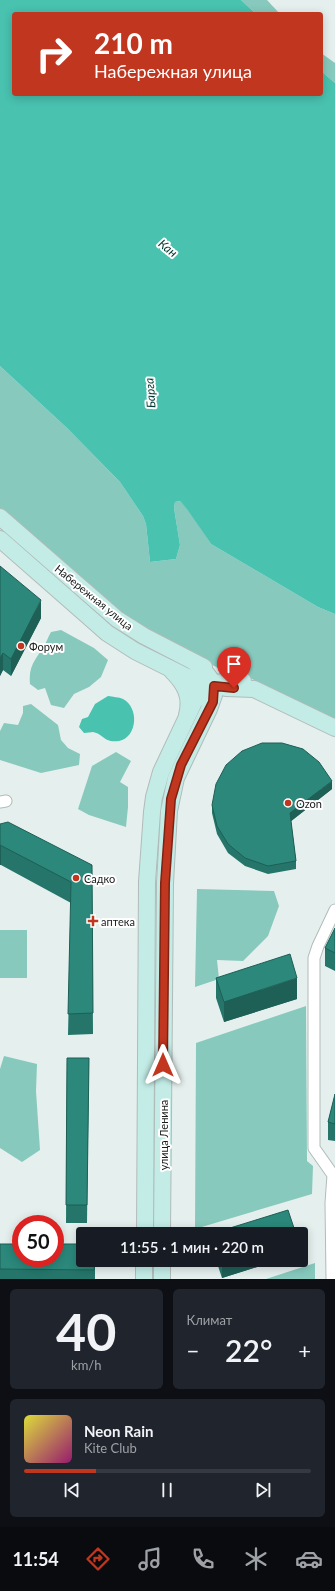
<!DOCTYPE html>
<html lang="ru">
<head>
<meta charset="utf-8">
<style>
	body { margin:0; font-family:Lato,sans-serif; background:#20242c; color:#f1f3f6; height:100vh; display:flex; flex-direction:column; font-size:15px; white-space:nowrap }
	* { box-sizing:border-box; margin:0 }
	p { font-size:13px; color:#9ea1a6 }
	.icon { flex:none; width:22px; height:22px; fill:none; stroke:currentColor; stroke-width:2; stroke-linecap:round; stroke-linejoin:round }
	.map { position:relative; height:1279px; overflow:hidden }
	.panel { display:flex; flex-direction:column; gap:10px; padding:10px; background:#0d0f14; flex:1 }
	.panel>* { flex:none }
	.hud { position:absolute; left:12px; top:12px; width:311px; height:84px; border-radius:4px; box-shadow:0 2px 10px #0003; background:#c1361f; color:#fff; overflow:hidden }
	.speed { position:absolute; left:12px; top:1215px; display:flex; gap:8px; font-size:20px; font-weight:700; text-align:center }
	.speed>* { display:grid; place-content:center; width:52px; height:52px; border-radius:50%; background:#171b24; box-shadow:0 2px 10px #0003; line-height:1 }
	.speed .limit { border:6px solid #d22; background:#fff; color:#111 }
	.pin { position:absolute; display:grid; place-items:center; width:34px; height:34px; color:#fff; margin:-41px -17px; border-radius:50% 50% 50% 0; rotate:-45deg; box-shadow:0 0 4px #0007 }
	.pin .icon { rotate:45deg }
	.me { position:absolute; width:44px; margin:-22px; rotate:0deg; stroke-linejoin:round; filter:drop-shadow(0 0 3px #0008) }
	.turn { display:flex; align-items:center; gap:14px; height:84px; padding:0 16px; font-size:18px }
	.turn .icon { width:52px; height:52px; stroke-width:2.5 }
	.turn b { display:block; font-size:28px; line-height:34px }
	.big { font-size:30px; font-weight:600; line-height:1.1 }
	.panel .tile { flex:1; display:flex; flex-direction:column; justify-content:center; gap:6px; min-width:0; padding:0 14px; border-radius:6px; background:#20242c }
	.panel .dial { align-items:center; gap:0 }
	.dial b { font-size:52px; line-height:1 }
	.song { display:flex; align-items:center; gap:12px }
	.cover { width:48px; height:48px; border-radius:6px; background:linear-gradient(135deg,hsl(60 70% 55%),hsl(320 70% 35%)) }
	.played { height:4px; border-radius:2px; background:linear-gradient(90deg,#c1361f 25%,#363941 25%) }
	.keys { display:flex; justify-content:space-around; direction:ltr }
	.heat { display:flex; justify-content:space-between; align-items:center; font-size:22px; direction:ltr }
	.panel .tiles { flex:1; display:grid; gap:10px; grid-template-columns:1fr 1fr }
	.tile:last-child { grid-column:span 2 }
	.trip { position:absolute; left:76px; top:1227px; width:232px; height:40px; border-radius:4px; background:#171b24; box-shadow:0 2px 10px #0003; font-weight:600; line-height:40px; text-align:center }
	.menu { display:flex; height:64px; justify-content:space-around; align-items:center; background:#090b0e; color:#9ea1a6 }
	.menu .icon { width:28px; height:28px }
	.menu .selected { color:#c1361f }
	.menu b { font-size:18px; color:#f1f3f6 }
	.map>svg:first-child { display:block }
	.green { fill:#87c9bd }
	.water { fill:#49c2b0 }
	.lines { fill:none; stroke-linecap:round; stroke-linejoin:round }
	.street-casing { stroke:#b1bbb9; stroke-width:13 }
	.secondary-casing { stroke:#b1bbb9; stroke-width:18 }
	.street { stroke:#fff; stroke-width:11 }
	.secondary { stroke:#c3ece7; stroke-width:16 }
	.wall { fill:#25756a }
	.shaded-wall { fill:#1e5f56 }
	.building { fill:#2b887b; stroke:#1e5f56 }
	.route-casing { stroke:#7d2314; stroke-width:10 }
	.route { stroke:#c1361f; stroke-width:7 }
	.poi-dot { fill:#c1361f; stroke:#fff; stroke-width:1.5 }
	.labels { text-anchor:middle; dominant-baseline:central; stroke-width:4; stroke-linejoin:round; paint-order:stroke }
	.street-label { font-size:11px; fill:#181c1b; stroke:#fff }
	.poi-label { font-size:11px; fill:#181c1b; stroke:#fff; text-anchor:start }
	.water-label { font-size:12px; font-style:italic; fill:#003831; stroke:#fff }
</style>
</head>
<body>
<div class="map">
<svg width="335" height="1279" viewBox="0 0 335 1279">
	<rect width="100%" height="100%" fill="#e5f0ee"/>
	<!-- green -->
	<g class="green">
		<polygon points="241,0 267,0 280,14 256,14"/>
		<polygon points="321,53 335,63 335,83 321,71"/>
		<polygon points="0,366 67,428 120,482 143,516 146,524 150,562 176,559 180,545 174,508 175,502 180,501 187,508 211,544 318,607 335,614 335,721 252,679 218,668 126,619 0,510"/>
		<path d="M61 630 94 648 108 660 101 677 89 687 74 694 64 708 51 705 45 688 38 690 30 684C29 667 33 663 42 649 46 644 48 637 51 632Z"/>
		<polygon points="31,704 58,725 61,740 68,748 80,754 79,765 41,773 0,760 0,731 4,723 18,725 23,713 23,706"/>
		<polygon points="116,752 131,761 120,782 128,787 128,807 126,827 89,815 78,809 92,766"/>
		<polygon points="197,889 274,891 279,906 268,936 243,961 217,960 219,979 195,987"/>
		<rect x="0" y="930" width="27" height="48"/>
		<polygon points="306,1006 307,1161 313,1166 312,1194 195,1229 196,1043"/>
		<polygon points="4,1056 37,1064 36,1091 40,1150 22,1162 0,1148 0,1069"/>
		<polygon points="315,1263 315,1279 266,1279"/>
	</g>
	<!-- water -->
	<g class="water">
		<polygon points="0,0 241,0 256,14 14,14 14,94 321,94 321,71 335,83 335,614 318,607 211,544 187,509 180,501 175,502 174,508 180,545 176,559 150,562 146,524 143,516 120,482 67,428 0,366"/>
		<path d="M108 696C113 697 119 697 123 699 139 707 138 737 119 741 103 743 104 734 93 732 91 732 87 733 84 733L79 727 82 719 88 717 95 704Z"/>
	</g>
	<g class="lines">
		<defs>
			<g id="street">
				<polyline points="0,802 6,801"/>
				<polyline points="332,1279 331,1203 333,1175 314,1148 314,958 318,946 335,910"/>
			</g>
			<g id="secondary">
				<polyline points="0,517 117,619 144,636 204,667"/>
				<polyline points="0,539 90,618 107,633 135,651 197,682 226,688 254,689 335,728"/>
				<path d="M172 671C185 684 192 697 187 715"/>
				<path d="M145 1234 147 882 152 812 154 797 161 772 194 702C208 684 220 679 243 681"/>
				<polyline points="162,1234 165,883 169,811 176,778 209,709 214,695 212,681 203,669 195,663"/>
				<polyline points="144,1279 144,1260"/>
				<polyline points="162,1279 162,1260"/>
			</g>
		</defs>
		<!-- street casing -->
		<use href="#street" class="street-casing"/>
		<!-- secondary casing -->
		<use href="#secondary" class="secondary-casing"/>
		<!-- street -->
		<use href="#street" class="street"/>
		<!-- secondary -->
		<use href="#secondary" class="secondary"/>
	</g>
	<!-- wall -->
	<g class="wall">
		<polygon points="0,566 41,618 11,676 3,670 0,676"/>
		<polygon points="332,789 291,821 296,861 296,869 268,874 245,866 228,853 217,834 212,813 212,805"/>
		<polygon points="0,824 92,865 93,1034 68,1035 71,903 1,865"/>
		<polygon points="335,928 335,971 325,966 325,948"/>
		<polygon points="216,978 297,999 224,1022 216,998"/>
		<polygon points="67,1058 89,1058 87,1223 66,1223"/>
		<polygon points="335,1094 335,1141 328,1140 328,1122"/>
		<polygon points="0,1244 95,1260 95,1279 0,1279"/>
		<polygon points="216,1260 279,1260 222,1278"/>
	</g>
	<!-- shaded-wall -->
	<g class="shaded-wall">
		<polygon points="41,600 41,618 11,676 11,659"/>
		<polygon points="3,653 3,670 0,676 0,658"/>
		<polygon points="332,781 332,789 290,822 290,813"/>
		<polygon points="1,844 1,865 0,865 0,845"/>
		<polygon points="297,978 297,999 224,1022 224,1002"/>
		<polygon points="222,1260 279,1260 222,1278"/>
	</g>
	<!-- building -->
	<g class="building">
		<polygon points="0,566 41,600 11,659 3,653 0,658"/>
		<polygon points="262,743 282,743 303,749 319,762 332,781 290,813 296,861 268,866 245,858 228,844 217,826 212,805 216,784 226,765 242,751"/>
		<polygon points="8,822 92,865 93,1013 68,1014 71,882 0,845 0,824"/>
		<polygon points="335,928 335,953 325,948"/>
		<polygon points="290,954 297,978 224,1002 216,978"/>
		<polygon points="67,1058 89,1058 87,1205 66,1205"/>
		<polygon points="335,1094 335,1124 328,1122"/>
		<polygon points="288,1210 296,1234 214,1234 214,1233"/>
		<polygon points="0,1244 21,1244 21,1258 55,1258 55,1244 83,1244 83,1260 95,1260 94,1270 0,1269"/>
	</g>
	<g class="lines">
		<defs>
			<polyline id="route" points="163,1065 165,883 171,799 181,765 213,702 214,686 234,688"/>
		</defs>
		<!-- route casing -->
		<use href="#route" class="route-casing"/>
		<!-- route -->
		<use href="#route" class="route"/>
	</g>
	<!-- markers -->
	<g class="poi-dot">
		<circle cx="21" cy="646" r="4"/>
		<circle cx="288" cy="803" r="4"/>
		<circle cx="76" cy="878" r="4"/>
		<path d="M91 915h4v4h4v4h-4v4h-4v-4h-4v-4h4z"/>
	</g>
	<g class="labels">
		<!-- street labels -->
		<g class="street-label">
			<text transform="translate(94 597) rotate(39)">Набережная улица</text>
			<text transform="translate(163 1135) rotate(-90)">улица Ленина</text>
		</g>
		<!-- poi labels -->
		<g class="poi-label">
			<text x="29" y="646">Форум</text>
			<text x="296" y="803">Ozon</text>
			<text x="84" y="878">Садко</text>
			<text x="101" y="921">аптека</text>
		</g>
		<!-- water labels -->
		<g class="water-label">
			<text transform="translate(168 248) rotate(39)">Кан</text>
			<text transform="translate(150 393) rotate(-94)">Барга</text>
		</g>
	</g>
</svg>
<div class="speed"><div class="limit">50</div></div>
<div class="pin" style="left:234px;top:688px;background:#d93025"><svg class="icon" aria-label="arrive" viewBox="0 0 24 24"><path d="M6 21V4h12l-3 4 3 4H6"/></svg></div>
<svg class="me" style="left:163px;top:1065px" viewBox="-20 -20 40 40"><path d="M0-17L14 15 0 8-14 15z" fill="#c1361f" stroke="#fff" stroke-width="4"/></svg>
<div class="trip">11:55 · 1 мин · 220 m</div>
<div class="hud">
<div class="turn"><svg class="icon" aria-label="right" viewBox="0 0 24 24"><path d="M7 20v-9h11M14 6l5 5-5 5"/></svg><div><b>210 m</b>Набережная улица</div></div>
</div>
</div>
<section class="panel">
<div class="tiles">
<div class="tile dial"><b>40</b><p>km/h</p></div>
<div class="tile"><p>Климат</p>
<div class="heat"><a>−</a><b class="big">22°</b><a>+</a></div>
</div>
<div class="tile">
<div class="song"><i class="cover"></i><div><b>Neon Rain</b><p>Kite Club</p></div></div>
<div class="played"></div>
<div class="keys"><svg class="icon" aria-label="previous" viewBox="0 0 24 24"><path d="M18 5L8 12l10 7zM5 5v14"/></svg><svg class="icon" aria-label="pause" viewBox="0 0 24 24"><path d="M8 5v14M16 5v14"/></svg><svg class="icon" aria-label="next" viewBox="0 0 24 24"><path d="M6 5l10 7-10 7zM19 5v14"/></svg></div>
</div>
</div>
</section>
<nav class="menu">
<b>11:54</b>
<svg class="icon selected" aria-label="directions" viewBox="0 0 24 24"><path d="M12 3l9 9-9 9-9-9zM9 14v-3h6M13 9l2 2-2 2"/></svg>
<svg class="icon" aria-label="music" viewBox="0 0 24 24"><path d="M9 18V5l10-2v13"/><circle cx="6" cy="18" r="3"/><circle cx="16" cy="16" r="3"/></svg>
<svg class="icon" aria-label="phone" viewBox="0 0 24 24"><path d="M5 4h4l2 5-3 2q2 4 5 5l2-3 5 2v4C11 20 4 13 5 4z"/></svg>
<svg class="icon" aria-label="climate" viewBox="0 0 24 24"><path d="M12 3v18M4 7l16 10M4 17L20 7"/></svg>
<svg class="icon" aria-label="car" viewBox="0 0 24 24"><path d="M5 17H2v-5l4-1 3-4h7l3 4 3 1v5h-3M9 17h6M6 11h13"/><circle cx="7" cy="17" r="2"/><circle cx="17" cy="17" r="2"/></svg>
</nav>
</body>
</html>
